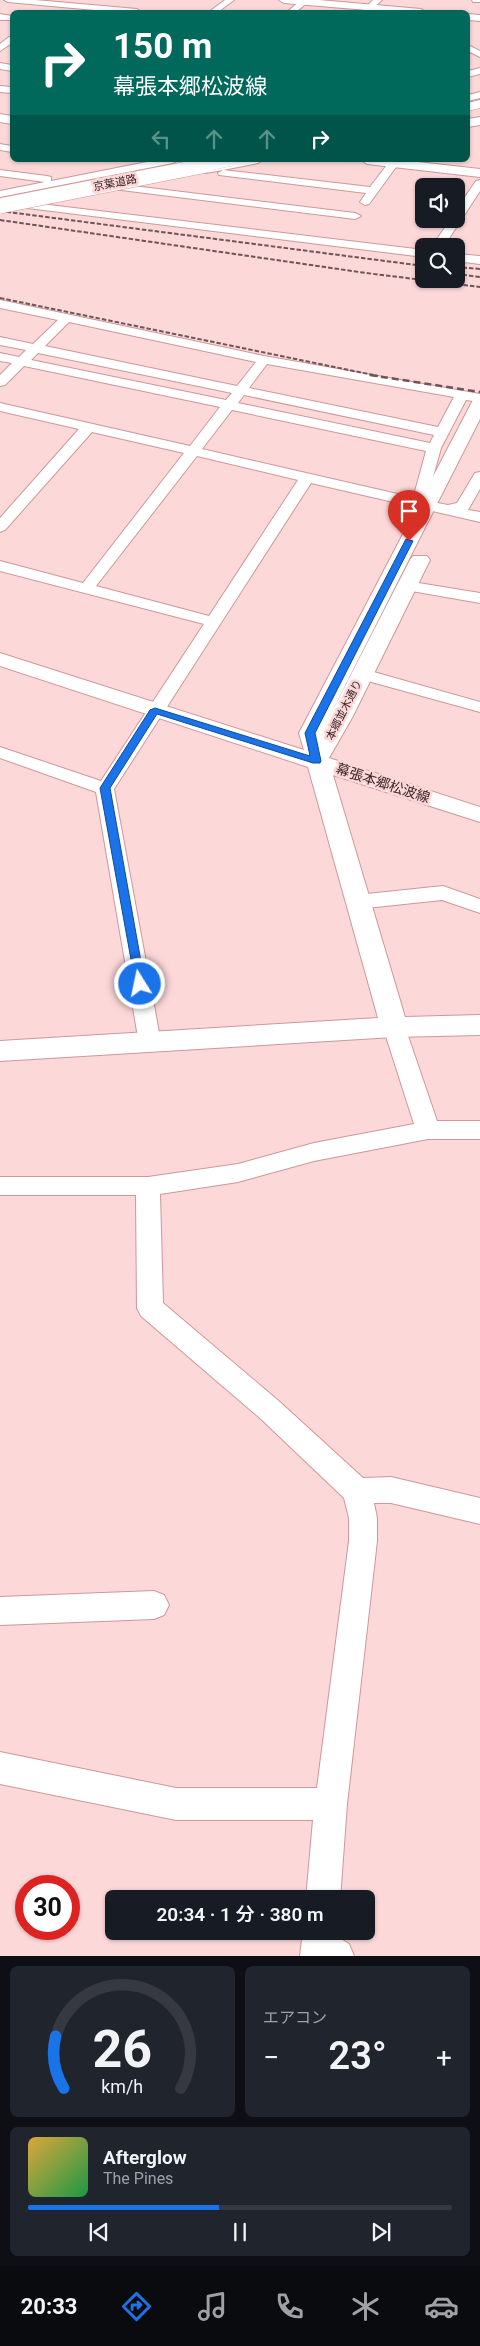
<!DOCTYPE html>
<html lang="ja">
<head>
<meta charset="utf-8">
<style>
	body { margin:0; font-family:Roboto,"Noto Sans JP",sans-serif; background:#20242c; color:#f1f3f6; height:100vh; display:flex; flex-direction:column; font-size:19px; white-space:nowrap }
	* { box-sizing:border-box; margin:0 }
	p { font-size:16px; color:#9ea1a6 }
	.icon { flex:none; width:28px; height:28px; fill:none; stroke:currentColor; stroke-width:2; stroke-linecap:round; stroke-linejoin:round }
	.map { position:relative; height:1956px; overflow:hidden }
	.side { display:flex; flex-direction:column; gap:10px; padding:10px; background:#0d0f14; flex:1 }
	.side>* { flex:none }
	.hud { position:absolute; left:10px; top:10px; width:460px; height:152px; border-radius:8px; box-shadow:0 1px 4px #0004; background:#00695c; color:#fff; overflow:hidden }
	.tools { position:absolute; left:415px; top:178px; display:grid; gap:10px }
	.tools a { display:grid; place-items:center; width:50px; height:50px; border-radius:8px; background:#171b24; box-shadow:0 1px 4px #0004; font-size:25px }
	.speed { position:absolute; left:15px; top:1875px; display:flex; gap:10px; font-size:25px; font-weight:700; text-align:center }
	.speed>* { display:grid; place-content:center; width:65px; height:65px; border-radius:50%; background:#171b24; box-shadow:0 1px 4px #0004; line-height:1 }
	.speed .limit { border:8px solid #d22; background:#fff; color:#111 }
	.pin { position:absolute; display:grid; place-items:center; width:42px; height:42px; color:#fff; margin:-51px -21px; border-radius:50% 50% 50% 0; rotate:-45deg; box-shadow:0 0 5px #0007 }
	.pin .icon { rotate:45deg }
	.me { position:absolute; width:55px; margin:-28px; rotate:350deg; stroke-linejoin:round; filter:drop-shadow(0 0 4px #0008) }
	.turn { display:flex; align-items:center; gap:18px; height:105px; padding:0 20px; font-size:22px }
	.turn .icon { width:65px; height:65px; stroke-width:2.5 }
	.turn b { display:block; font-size:35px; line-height:42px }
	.lanes { display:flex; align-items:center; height:48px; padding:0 20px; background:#0003; justify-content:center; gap:25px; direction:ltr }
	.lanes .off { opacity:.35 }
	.big { font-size:38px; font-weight:600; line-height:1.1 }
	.side .card { flex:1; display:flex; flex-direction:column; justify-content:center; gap:8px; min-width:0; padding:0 18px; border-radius:8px; background:#20242c }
	.side .dial { align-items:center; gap:0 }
	.dial svg { height:130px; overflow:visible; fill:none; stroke:#363941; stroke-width:7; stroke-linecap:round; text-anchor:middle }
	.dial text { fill:#f1f3f6; stroke:none }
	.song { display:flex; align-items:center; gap:15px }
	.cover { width:60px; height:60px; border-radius:8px; background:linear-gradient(135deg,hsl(40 70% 55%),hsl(140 70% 35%)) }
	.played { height:5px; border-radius:2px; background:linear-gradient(90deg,#1a73e8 45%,#363941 45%) }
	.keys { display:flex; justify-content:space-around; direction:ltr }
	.heat { display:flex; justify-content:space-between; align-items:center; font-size:28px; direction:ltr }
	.side .tiles { flex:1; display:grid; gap:10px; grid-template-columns:1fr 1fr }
	.card:last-child { grid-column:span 2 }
	.trip { position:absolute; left:105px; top:1890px; width:270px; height:50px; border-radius:8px; background:#171b24; box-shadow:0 1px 4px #0004; font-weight:600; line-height:50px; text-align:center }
	.dock { display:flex; height:80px; justify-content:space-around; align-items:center; background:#090b0e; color:#9ea1a6 }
	.dock .icon { width:35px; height:35px }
	.dock .active { color:#1a73e8 }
	.dock b { font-size:22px; color:#f1f3f6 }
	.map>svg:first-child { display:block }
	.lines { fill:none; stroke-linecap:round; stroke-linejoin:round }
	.minor-casing { stroke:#cf9798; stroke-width:2 }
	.tertiary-casing { stroke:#cf9798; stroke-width:2 }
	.motorway-casing { stroke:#cf9798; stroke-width:1 }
	.minor { fill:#fff; fill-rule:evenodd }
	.tertiary { fill:#fff; fill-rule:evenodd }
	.motorway { fill:#fff; fill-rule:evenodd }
	.rail-far1 { stroke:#6f5556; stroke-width:2; stroke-dasharray:4.5 2; stroke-linecap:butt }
	.rail { stroke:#6f5556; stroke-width:2.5; stroke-dasharray:7 4; stroke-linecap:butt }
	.motorway-bridge-far1-casing { stroke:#cf9798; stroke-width:12; stroke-linecap:butt }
	.motorway-bridge-casing { stroke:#cf9798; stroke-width:16; stroke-linecap:butt }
	.motorway-bridge-far1 { stroke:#fff; stroke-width:12 }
	.motorway-bridge { stroke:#fff; stroke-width:15 }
	.route { fill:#1a73e8; stroke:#114b97 }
	.labels { text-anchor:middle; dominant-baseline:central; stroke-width:5; stroke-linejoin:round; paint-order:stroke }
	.far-street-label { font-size:11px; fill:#3a2425; stroke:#fdd8d9 }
	.street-label { font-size:14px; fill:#3a2425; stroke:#fdd8d9 }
</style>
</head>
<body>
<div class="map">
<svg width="480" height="1956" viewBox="0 0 480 1956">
	<rect width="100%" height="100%" fill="#fdd8d9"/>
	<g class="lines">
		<defs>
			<g id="minor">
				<polygon points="4,0 35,0 137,9 141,12 116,12 8,2"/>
				<polygon points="225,0 234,0 218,12 209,12"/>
				<polygon points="301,0 308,2 296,12 287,12"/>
				<polygon points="373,0 382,0 369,12 361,12"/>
				<polygon points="472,0 480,0 480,2 473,2"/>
				<polygon points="0,14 12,16 12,20 0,20"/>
				<polygon points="9,37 12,37 12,43 0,51 0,44"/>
				<polygon points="468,45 480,51 480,57 468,51"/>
				<polygon points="0,63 12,65 12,71 0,69"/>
				<polygon points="480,68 480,74 468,77 468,71"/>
				<polygon points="0,86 12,87 12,93 0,92"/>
				<polygon points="480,92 480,98 468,101 468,95"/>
				<polygon points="0,144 12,146 12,152 0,150"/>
				<polygon points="157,160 178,160 173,163 0,197 0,191 45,182 0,176 0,170 47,176 51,177 51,181"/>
				<polygon points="242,160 263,160 258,163 223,170 370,187 390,161 398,161 399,163 369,204 365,205 360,202 366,193 219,175 218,173 223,170 206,173 201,170 206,167"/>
				<polygon points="480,180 480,191 444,246 432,246 451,219 456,219 456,210 476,181"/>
				<polygon points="117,184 355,213 361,216 355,219 113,189 113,185"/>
				<polygon points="7,200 424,250 424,257 3,205 2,203"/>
				<polygon points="456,254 480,256 480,264 456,261"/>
				<path d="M0 300 264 356 480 394V402L466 400 441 448 428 495 432 502 448 505 457 503 475 473 480 472V489L468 510 480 512V522L311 483 114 789 161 1043 158 1049 150 1051 142 1049 139 1043 96 792 0 758V747L101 781 204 624 0 571V561L83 583 184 453 92 432 5 530 0 532V518L79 429 0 411V403L190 446 220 407 24 366 5 385 0 386V375L12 363 0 361V353L19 357 26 350 0 345V337L33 344 58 320 0 308ZM69 322 256 362 237 386 45 346ZM38 353 232 393 226 400 31 360ZM267 364 454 397 438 427 249 388ZM244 395 434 435 430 443 238 403ZM232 410 426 451 414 495 415 498 202 449ZM197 456 298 480 209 616 96 586Z"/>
				<polygon points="406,581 480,593 480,603 400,589 398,586 400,583"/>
				<polygon points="363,669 480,702 480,712 357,678 354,674 357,670"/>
				<polygon points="443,886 480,899 480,913 442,900 357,909 350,907 347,902 350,897 357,895"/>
				<polygon points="394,1019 402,1021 405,1027 437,1121 480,1121 480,1139 428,1139 314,1161 238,1182 160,1194 163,1303 281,1403 363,1478 391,1477 480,1498 480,1524 391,1503 374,1503 377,1518 377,1541 347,1804 340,1899 306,1899 313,1820 176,1820 0,1784 0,1752 176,1788 317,1788 349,1541 349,1518 344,1498 261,1419 141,1316 137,1308 136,1195 0,1195 0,1177 148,1177 238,1164 314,1143 414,1124 383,1027 386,1021"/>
				<polygon points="154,1591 164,1595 169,1605 164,1615 154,1619 0,1625 0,1597"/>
				<polygon points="303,1931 337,1931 336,1936 349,1944 354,1956 300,1956"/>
			</g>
			<g id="tertiary">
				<polygon points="279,0 319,0 421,9 426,12 391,12 284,3"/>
				<polygon points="468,14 480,15 480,21 468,20"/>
				<polygon points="0,114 12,116 12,124 0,122"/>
				<polygon points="480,117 480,125 468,127 468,119"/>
				<polygon points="361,160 400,160 480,169 480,177 367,164"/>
				<polygon points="480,397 480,419 321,733 410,560 413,556 427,556 430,560 353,716 329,758 480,807 480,822 333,775 405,1017 480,1015 480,1035 394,1037 0,1061 0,1041 378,1018 308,767 0,666 0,653 304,750 299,733 472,402 474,398"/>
			</g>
			<polygon id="motorway" points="480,100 480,108 468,111 468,103"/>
		</defs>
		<!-- minor casing -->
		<use href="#minor" class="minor-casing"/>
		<!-- tertiary casing -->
		<use href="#tertiary" class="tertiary-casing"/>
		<!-- motorway casing -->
		<use href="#motorway" class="motorway-casing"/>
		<!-- minor -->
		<use href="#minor" class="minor"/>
		<!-- tertiary -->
		<use href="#tertiary" class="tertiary"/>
		<!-- motorway -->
		<use href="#motorway" class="motorway"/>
		<!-- rail-far1 -->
		<g class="rail-far1">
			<polyline points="0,211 424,266"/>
			<polyline points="0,220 366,273 480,287"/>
			<polyline points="456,267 480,269"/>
			<polyline points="456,274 480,277"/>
			<polyline points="0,298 378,376"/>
		</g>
		<!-- rail -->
		<polyline class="rail" points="370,375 480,392"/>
		<defs>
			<polyline id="motorway-bridge-far1" points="200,166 231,160"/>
			<polyline id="motorway-bridge" points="0,206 207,165"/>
		</defs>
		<!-- motorway-bridge-far1 casing -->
		<use href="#motorway-bridge-far1" class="motorway-bridge-far1-casing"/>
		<!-- motorway-bridge casing -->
		<use href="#motorway-bridge" class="motorway-bridge-casing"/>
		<!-- motorway-bridge-far1 -->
		<use href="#motorway-bridge-far1" class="motorway-bridge-far1"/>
		<!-- motorway-bridge -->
		<use href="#motorway-bridge" class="motorway-bridge"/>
	</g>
	<!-- route -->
	<polygon class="route" points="406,539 413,541 315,733 321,761 320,763 313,763 157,714 110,788 145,984 140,988 136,987 100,788 150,710 155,708 310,756 305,733"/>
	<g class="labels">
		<!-- far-street labels -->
		<g class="far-street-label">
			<text transform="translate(115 183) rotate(-11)">京葉道路</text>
			<text transform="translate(344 710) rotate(-63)">本郷並木通り</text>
		</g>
		<!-- street labels -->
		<g class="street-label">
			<text transform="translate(383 783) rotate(18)">幕張本郷松波線</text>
		</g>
	</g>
</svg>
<div class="tools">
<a><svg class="icon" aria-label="sound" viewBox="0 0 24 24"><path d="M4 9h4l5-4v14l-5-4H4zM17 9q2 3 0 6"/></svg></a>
<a><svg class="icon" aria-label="search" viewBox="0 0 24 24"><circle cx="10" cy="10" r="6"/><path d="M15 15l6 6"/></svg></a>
</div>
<div class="speed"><div class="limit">30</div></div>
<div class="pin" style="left:409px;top:541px;background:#d93025"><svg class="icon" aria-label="arrive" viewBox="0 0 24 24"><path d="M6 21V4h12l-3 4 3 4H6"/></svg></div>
<svg class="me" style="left:140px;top:984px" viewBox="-20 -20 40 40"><circle r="17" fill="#1a73e8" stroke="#fff" stroke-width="3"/><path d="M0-11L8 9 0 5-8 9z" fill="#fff"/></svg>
<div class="trip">20:34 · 1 分 · 380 m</div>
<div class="hud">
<div class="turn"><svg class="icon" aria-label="right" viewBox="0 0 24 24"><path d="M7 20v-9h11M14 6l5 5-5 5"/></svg><div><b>150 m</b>幕張本郷松波線</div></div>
<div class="lanes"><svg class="icon off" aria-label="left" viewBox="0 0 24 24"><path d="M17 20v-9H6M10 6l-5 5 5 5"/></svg><svg class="icon off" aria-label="ahead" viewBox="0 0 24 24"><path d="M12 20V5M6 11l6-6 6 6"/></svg><svg class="icon off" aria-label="ahead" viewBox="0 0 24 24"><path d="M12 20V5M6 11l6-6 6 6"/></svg><svg class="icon" aria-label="right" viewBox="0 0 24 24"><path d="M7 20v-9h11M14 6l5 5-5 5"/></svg></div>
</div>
</div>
<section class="side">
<div class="tiles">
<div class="card dial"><svg viewBox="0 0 100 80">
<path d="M14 69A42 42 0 1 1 86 69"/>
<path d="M14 69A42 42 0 0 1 9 37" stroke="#1a73e8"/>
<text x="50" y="56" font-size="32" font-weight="700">26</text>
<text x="50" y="72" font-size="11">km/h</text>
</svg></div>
<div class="card"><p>エアコン</p>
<div class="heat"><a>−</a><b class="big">23°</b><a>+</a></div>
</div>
<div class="card">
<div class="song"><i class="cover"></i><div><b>Afterglow</b><p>The Pines</p></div></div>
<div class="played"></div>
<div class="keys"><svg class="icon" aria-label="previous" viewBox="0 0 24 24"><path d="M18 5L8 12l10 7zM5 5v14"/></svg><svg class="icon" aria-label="pause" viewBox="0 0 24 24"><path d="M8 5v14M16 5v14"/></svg><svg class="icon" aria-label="next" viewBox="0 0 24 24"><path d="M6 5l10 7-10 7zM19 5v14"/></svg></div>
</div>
</div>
</section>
<nav class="dock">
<b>20:33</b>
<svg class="icon active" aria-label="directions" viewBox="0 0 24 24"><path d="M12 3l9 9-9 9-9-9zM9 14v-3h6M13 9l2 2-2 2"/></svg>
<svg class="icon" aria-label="music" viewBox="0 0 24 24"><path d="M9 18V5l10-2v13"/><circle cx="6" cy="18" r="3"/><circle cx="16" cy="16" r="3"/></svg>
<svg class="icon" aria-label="phone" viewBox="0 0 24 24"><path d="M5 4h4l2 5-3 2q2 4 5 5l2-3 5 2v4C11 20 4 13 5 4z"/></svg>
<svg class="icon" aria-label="climate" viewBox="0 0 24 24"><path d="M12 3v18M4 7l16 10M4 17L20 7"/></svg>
<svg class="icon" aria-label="car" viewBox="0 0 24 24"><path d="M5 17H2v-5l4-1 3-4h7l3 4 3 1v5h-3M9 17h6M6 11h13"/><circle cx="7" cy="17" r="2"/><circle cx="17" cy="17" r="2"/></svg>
</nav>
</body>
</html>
